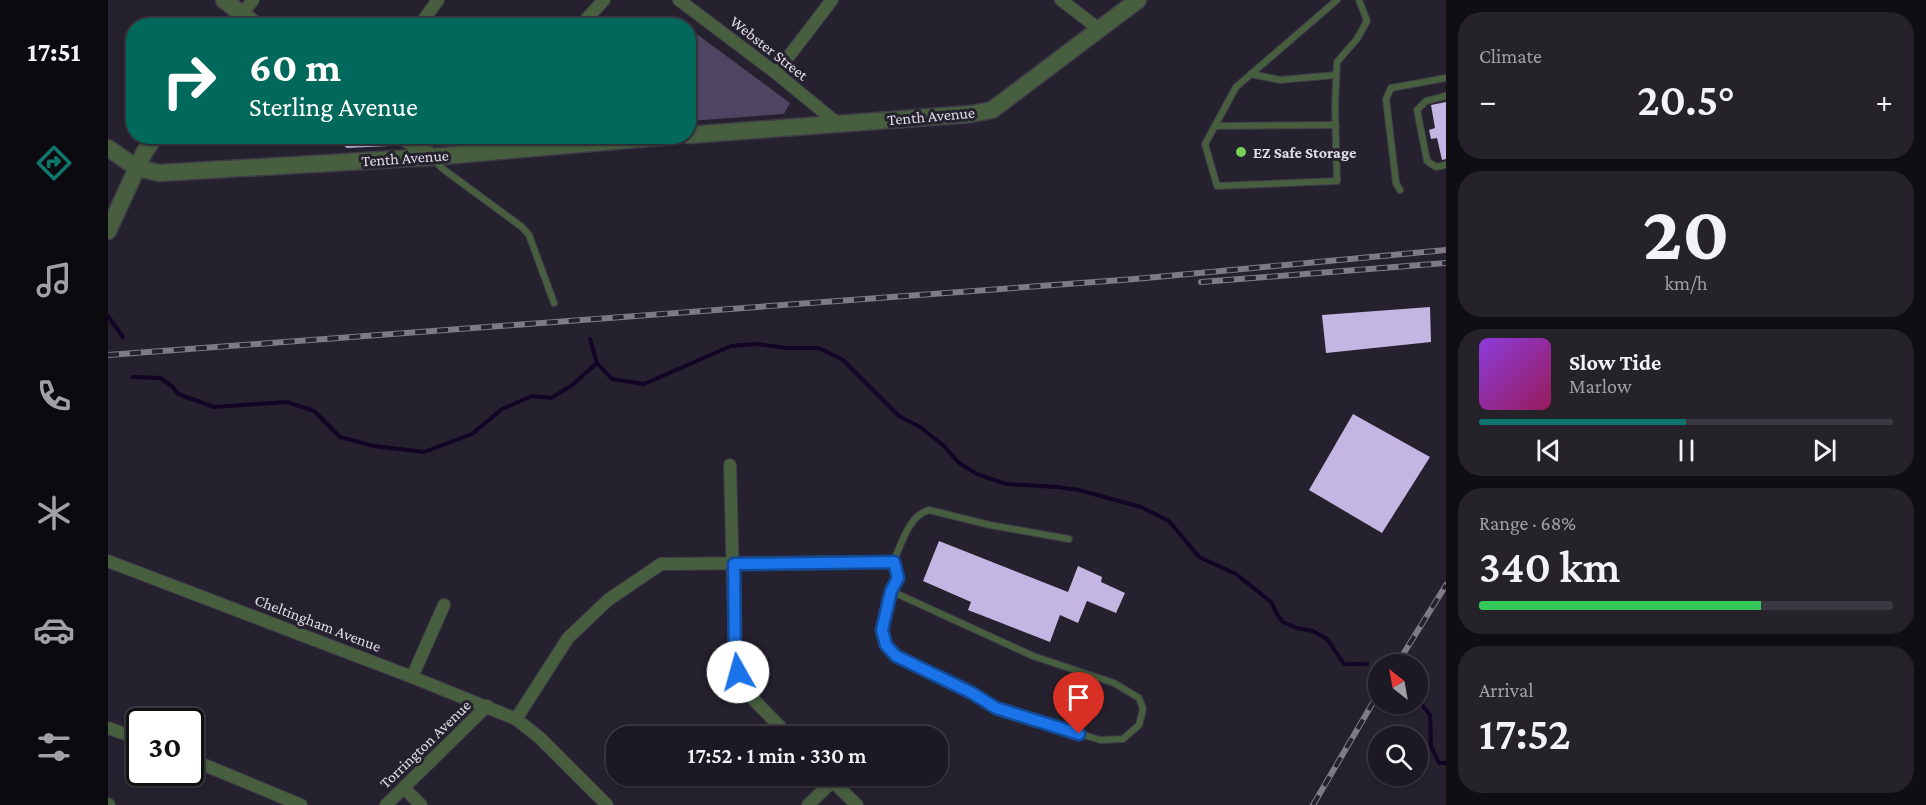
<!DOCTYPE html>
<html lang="en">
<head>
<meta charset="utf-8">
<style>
	body { margin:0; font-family:"Crimson Pro",serif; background:#25222a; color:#f1f3f6; height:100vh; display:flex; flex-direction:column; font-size:22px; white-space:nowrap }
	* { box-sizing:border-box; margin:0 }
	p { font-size:20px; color:#a0a0a5 }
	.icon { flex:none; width:33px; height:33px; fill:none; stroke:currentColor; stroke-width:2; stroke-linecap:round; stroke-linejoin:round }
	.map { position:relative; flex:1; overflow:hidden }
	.details { display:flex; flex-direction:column; gap:12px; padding:12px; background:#0f0e13; width:480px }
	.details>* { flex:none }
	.top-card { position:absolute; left:18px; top:18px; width:570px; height:126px; border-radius:24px; box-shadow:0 2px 4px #0004,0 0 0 2px #3a3840; background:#00695c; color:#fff; overflow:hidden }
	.needle { width:39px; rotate:329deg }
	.fabs { position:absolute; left:1260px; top:654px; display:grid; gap:12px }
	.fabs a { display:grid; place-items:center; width:60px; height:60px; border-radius:50%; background:#1c1922; box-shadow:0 2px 4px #0004,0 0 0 2px #3a3840; font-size:30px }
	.speed { position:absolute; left:18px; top:708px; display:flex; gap:12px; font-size:30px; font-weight:700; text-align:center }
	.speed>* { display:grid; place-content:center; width:78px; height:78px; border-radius:50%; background:#1c1922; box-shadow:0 2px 4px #0004,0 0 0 2px #3a3840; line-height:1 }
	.speed .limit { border:3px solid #111; border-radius:9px; background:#fff; color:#111 }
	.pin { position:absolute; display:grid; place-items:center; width:51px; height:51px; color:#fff; margin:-62px -26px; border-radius:50% 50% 50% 0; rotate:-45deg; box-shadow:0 0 6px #0007 }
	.pin .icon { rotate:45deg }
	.me { position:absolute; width:66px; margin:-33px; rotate:353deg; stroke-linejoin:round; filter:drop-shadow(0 0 4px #0008) }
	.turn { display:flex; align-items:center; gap:21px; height:126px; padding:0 24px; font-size:27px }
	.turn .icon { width:78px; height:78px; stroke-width:2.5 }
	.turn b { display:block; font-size:42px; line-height:51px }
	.big { font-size:45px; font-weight:600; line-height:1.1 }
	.details .widget { flex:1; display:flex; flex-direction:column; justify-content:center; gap:9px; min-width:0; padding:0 21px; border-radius:24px; background:#25222a }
	.details .dial { align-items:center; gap:0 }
	.dial b { font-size:78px; line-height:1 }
	.song { display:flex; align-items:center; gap:18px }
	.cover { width:72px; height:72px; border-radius:9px; background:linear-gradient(135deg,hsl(270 70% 55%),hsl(330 70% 35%)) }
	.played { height:6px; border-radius:3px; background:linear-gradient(90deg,#0f766e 50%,#3a3840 50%) }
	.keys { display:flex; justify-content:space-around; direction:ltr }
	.heat { display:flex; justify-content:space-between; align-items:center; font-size:33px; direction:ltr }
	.charge { height:9px; border-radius:4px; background:linear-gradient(90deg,#34c759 68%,#3a3840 0) }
	.trip { position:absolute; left:498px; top:726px; width:342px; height:60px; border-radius:24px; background:#1c1922; box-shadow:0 2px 4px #0004,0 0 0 2px #3a3840; font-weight:600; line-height:60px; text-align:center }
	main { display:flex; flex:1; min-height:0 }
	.tab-bar { display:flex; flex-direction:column; width:108px; justify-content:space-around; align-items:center; background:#0b0a0e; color:#a0a0a5 }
	.tab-bar .icon { width:42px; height:42px }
	.tab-bar .on { color:#0f766e }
	.tab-bar b { font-size:27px; color:#f1f3f6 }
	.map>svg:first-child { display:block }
	.green { fill:#4d4561 }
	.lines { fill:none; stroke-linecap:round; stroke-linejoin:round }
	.stream { stroke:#120525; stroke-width:4 }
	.building { fill:#c3b6e3 }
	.service-casing { stroke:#3f3b48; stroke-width:8 }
	.minor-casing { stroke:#3f3b48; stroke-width:14 }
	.tertiary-casing { stroke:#3f3b48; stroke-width:19 }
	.service { stroke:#475e3f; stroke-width:6 }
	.minor { stroke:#475e3f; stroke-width:12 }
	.tertiary { stroke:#475e3f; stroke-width:16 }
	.rail-casing { stroke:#7e7b86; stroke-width:6 }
	.rail { stroke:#25212e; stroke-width:4; stroke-dasharray:11; stroke-linecap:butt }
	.route-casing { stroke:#114b97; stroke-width:15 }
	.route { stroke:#1a73e8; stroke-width:10 }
	.poi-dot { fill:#79d157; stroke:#25212e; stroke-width:2 }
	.labels { text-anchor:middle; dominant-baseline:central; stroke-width:6; stroke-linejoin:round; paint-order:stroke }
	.street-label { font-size:16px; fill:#e0dde6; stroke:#25212e }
	.poi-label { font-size:16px; font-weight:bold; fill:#e0dde6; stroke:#25212e; text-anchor:start }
</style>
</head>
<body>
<main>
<nav class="tab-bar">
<b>17:51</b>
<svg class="icon on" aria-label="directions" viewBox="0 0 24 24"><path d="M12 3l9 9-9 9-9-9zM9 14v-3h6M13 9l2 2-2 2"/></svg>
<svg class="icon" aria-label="music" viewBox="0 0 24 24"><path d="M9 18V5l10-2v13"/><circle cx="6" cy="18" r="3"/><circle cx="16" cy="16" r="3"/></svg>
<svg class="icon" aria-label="phone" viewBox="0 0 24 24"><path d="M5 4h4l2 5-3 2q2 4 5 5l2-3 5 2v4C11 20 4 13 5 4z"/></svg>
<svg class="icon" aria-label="climate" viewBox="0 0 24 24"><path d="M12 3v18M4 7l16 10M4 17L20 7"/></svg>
<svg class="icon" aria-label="car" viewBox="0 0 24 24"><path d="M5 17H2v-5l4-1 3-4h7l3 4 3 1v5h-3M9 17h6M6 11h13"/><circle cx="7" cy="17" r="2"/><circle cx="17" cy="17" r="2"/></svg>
<svg class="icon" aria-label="filters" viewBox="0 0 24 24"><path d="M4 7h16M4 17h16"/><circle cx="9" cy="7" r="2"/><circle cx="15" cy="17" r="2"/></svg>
</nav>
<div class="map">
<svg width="1338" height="805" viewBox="0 0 1338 805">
	<rect width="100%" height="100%" fill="#25212e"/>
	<!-- green -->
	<polygon class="green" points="586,32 682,103 676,114 581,121 581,38"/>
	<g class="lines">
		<!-- stream -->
		<g class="stream">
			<polyline points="0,316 15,337"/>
			<polyline points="482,339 489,363"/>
			<polyline points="24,377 52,378 64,386 70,394 106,407 179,402 206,411 232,437 266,446 316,452 364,434 394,409 424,396 443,398 463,386 489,363 504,379 536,384 623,346 649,344 679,348 711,348 735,360 791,416 812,427 835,445 851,463 869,474 898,484 949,487 971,490 1033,507 1061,521 1091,557 1128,574 1163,602 1169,614 1175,622 1189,628 1205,631 1219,639 1236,664 1259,664"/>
			<polyline points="1310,700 1322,715 1323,746 1331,763 1338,763"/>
		</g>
	</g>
	<!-- building -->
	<g class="building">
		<polygon points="1338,102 1338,159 1334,160 1329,138 1323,139 1321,130 1327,128 1323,105"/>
		<polygon points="228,136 276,136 283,142 281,146 239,148 227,139"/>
		<polygon points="1322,307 1323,342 1218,353 1214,315"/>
		<polygon points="1245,414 1322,457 1274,533 1201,490"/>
		<polygon points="831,541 960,592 970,566 994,577 993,582 1017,593 1008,613 979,601 970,623 952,615 942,642 860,610 863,602 815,581"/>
	</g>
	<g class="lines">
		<defs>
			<g id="service">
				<polyline points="1229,0 1128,87 1097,144 1109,186 1229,181 1227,106 1229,62 1249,39 1259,21 1251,0"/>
				<polyline points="1143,74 1172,80 1228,75"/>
				<polyline points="1338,96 1318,101 1309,110 1319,161 1328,167 1338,165"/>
				<polyline points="1107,126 1228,125"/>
				<polyline points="325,159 335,169 414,227 421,235 446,303"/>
				<polyline points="1292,190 1288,183 1278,99 1283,88 1338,78"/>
				<path d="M765 562H785C794 544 800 516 821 510L882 525 961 539"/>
				<polyline points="783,591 925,656 1006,683 1031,698 1035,709 1031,725 1015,739 992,740 888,708 864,693 788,656 778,645 774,630 783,591 790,578 785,562"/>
			</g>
			<g id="minor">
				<polyline points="571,0 668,73 729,123"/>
				<polyline points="953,0 991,29"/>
				<polyline points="134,14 145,0"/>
				<polyline points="311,26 330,0"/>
				<polyline points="472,26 496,0"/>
				<polyline points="668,73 724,0"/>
				<polyline points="353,154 369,136"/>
				<polyline points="622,465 627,660 634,683 646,700 681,736"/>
				<polyline points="0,561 304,677 408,719 432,738 499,805"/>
				<polyline points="304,677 336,605"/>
				<polyline points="408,719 460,638 500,600 553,564 765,562"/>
				<polyline points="0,728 32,739"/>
				<polyline points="82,759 193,805"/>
				<polyline points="719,776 749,805"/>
				<polyline points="296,788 313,805"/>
				<polyline points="0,804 1,805"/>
				<polyline points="278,805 379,706"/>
				<polyline points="700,805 725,781"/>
			</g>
			<g id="tertiary">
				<polyline points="116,0 149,26"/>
				<polyline points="580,135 863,114 884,110 1030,0"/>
				<polyline points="295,136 323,157"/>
				<polyline points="0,148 29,168 51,173 323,157 565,136"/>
				<polyline points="0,231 36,153 47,136"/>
			</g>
		</defs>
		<!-- service casing -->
		<use href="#service" class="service-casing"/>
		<!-- minor casing -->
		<use href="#minor" class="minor-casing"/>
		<!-- tertiary casing -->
		<use href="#tertiary" class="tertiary-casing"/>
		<!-- service -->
		<use href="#service" class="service"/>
		<!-- minor -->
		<use href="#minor" class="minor"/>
		<!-- tertiary -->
		<use href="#tertiary" class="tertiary"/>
		<defs>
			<g id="rail">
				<polyline points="1093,282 1338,263"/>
				<polyline points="0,355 1027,279 1338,250"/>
				<polyline points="1289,664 1338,585"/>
				<polyline points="1205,805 1270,694"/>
			</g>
		</defs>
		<!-- rail casing -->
		<use href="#rail" class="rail-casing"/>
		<!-- rail -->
		<use href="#rail" class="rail"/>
	</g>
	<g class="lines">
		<defs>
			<polyline id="route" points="630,672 627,660 626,564 786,562 790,578 783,591 774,630 778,645 788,656 864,693 888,708 971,734"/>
		</defs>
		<!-- route casing -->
		<use href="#route" class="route-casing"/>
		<!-- route -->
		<use href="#route" class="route"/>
	</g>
	<!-- markers -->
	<circle class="poi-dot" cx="1133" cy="152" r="6"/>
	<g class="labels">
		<!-- street labels -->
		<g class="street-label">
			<text transform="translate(661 48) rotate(38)">Webster Street</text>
			<text transform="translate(823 116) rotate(-5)">Tenth Avenue</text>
			<text transform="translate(297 158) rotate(-4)">Tenth Avenue</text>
			<text transform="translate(210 623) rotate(21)">Cheltingham Avenue</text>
			<text transform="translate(317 744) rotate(-44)">Torrington Avenue</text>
		</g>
		<!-- poi labels -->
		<g class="poi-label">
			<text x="1145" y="152">EZ Safe Storage</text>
		</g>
	</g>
</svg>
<div class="fabs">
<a><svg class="needle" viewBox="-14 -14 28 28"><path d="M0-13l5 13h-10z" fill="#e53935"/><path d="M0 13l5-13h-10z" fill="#a0a0a5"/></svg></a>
<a><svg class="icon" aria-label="search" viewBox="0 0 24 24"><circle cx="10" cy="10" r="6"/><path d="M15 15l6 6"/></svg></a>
</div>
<div class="speed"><div class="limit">30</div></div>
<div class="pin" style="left:971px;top:734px;background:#d93025"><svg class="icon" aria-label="arrive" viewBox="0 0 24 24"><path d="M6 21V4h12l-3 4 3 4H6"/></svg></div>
<svg class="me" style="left:630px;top:672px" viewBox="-20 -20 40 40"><circle r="19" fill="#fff"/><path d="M0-13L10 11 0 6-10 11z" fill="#1a73e8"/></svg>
<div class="trip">17:52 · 1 min · 330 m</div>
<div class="top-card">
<div class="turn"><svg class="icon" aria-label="right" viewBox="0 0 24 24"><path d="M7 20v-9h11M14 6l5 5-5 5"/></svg><div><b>60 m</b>Sterling Avenue</div></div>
</div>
</div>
<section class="details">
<div class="widget"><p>Climate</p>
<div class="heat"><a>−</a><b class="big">20.5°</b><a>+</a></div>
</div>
<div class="widget dial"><b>20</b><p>km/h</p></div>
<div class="widget">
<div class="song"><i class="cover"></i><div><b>Slow Tide</b><p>Marlow</p></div></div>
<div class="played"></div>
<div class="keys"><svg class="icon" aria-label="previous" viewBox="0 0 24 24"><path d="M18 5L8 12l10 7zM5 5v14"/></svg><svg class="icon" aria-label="pause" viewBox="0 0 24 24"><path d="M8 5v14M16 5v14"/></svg><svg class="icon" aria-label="next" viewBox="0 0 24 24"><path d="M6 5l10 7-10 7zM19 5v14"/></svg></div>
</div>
<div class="widget"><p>Range · 68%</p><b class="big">340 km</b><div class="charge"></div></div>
<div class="widget"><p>Arrival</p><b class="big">17:52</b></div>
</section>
</main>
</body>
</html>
